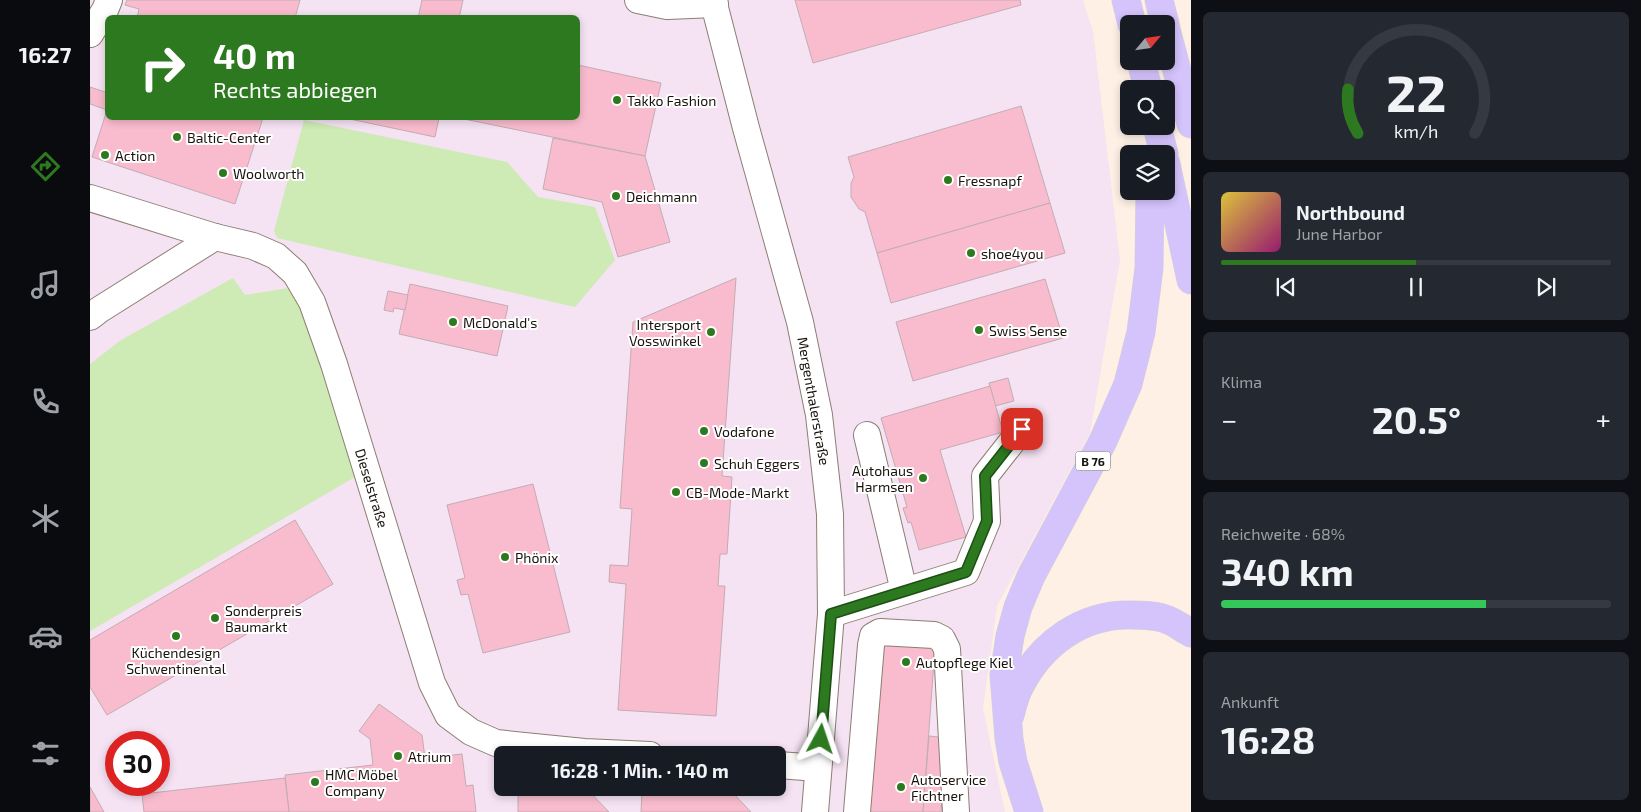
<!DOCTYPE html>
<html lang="de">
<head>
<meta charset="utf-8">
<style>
	body { margin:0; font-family:"Exo 2",sans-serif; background:#242831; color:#f1f3f6; height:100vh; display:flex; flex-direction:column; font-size:19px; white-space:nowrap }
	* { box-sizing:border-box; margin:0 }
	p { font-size:16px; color:#9ea1a6 }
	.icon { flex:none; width:28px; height:28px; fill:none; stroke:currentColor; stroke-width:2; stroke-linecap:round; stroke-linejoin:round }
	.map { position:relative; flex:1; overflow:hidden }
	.details { display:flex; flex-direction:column; gap:12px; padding:12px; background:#0d0f14; width:450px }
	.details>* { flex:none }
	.hud { position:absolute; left:15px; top:15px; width:475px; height:105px; border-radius:8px; box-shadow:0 2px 8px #0003; background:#2d7920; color:#fff; overflow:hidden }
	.needle { width:32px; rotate:61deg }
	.fabs { position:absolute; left:1030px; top:15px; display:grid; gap:10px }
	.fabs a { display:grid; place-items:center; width:55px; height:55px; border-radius:8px; background:#171b24; box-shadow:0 2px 8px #0003; font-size:25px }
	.speed { position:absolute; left:15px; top:731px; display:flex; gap:10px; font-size:25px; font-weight:700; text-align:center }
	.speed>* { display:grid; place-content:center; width:65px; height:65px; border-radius:50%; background:#171b24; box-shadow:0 2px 8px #0003; line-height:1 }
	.speed .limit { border:8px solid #d22; background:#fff; color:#111 }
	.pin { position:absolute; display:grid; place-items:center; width:42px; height:42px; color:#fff; margin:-21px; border-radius:10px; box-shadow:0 2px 8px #0006 }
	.me { position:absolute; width:55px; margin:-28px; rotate:5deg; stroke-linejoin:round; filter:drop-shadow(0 0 4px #0008) }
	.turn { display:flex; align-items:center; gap:18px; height:105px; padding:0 25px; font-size:22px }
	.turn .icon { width:65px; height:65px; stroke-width:2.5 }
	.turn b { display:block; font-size:35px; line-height:42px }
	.big { font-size:38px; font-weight:700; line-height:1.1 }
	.details .tile { flex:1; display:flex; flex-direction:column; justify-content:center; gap:8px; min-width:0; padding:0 18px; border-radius:8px; background:#242831 }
	.details .dial { align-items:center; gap:0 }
	.dial svg { height:130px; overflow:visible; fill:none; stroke:#363941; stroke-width:7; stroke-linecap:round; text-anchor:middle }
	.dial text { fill:#f1f3f6; stroke:none }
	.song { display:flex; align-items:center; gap:15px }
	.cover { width:60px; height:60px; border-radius:8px; background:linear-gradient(135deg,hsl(50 70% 55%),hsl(320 70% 35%)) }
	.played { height:5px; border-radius:2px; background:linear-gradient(90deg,#2d7920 50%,#363941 50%) }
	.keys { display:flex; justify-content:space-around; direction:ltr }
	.heat { display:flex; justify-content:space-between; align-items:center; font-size:28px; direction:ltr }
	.charge { height:8px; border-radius:4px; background:linear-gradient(90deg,#34c759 68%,#363941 0) }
	.trip { position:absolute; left:404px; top:746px; width:292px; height:50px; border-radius:8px; background:#171b24; box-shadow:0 2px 8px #0003; font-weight:700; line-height:50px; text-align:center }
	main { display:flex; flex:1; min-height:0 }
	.menu { display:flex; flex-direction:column; width:90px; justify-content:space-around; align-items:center; background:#090b0e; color:#9ea1a6 }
	.menu .icon { width:35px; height:35px }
	.menu .active { color:#2d7920 }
	.menu b { font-size:22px; color:#f1f3f6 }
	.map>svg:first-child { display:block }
	.commercial { fill:#f5e2f3; fill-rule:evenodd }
	.green { fill:#ceeab5 }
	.building { fill:#f9bccf; stroke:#c2acb2 }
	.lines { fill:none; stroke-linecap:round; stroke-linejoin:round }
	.minor-casing { stroke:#8d7e71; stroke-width:28 }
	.highway-casing { stroke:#d5d4d3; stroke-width:29 }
	.minor { stroke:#fff; stroke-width:26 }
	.highway { stroke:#d5c3fc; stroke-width:28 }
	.route-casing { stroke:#1d4f15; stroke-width:12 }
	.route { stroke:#2d7920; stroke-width:9 }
	.poi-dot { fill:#2d7920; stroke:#fff; stroke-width:2 }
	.labels { text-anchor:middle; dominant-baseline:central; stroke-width:4; stroke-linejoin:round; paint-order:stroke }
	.shield { fill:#fff; stroke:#5d5956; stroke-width:1 }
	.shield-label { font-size:12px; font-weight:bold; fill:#18120d }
	.poi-label { font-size:14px; fill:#18120d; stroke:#fff; text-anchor:start }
	.street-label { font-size:14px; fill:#18120d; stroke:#fff }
</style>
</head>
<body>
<main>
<nav class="menu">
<b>16:27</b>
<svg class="icon active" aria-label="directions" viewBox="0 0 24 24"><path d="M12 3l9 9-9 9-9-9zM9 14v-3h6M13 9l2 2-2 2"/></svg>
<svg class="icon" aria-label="music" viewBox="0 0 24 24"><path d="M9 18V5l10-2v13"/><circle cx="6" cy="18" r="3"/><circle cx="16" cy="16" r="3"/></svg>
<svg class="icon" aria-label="phone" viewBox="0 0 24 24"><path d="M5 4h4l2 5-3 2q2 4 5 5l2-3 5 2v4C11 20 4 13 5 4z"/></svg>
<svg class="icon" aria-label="climate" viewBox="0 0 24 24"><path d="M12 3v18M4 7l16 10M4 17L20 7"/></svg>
<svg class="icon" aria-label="car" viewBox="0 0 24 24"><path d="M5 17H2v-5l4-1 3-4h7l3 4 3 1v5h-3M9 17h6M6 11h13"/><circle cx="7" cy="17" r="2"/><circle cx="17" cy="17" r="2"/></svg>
<svg class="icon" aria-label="filters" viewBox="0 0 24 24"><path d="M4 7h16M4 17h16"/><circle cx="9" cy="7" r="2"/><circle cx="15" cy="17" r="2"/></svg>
</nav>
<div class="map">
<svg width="1101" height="812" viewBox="0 0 1101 812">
	<rect width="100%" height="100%" fill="#fef0e5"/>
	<!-- commercial -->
	<path class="commercial" d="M0 0H993L1003 31 1030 260 1000 433 907 606 893 708 915 812H0ZM18 18H488V118H18ZM26 742H69V785H26ZM412 755H688V788H412Z"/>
	<!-- green -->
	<g class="green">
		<polygon points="214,120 417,162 448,197 505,207 525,260 485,307 187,238 184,231"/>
		<polygon points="143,278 155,295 199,288 214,306 265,477 0,631 0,364 31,340"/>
	</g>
	<!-- building -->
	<g class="building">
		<polygon points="37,0 210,0 205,18 47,18 49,9 35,5"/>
		<polygon points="332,0 373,0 369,18 328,18"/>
		<polygon points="705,0 930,0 931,5 723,63"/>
		<polygon points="488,65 571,83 555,156 374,119 488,118"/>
		<polygon points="0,87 18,93 18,118 173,118 145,204 2,157 17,110 0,104"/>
		<polygon points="931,106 960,203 787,253 775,212 769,209 761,197 761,183 764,177 758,157"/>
		<polygon points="255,118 349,118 345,137"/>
		<polygon points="463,138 555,156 580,242 528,257 512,202 453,189"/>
		<polygon points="960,203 975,253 801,303 787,253"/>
		<polygon points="646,278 632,476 642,477 637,554 630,554 628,586 635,586 626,716 528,710 536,584 519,582 520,565 538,566 542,509 530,508 543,322"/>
		<polygon points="955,279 973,338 823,381 806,322"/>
		<polygon points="320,284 418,306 407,356 309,334"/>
		<polygon points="298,291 318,295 315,310 304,308 303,312 294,310"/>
		<polygon points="918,378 924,401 905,406 899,383"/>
		<polygon points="900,386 913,432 850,450 876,537 829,550 821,522 818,523 813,508 817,507 791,418"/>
		<polygon points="443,484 480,632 393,653 378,594 371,595 367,580 375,578 357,505"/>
		<polygon points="205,520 243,584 17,715 0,687 0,640"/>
		<polygon points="790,643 845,647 833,812 778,812"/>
		<polygon points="289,704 332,735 335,758 372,754 376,786 383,785 386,812 199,812 195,775 283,765 280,739 269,731"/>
		<polygon points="839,736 858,738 851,812 833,812"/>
		<polygon points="195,778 199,812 54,812 52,794"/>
		<polygon points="0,787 14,812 0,812"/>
		<polygon points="428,788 496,788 519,812 428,812"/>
		<polygon points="552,788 638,788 661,812 551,812"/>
	</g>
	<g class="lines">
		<defs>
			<g id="minor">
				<polyline points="548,0 577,6 625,4"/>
				<polyline points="623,0 656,128 710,322 729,415 740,514 741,614 725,812"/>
				<polyline points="0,34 15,10 19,0"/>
				<polyline points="0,198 125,237 163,246 186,256 205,273 222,302 244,364 342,683 358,715 381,732 406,743 494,752 560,755"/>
				<polyline points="0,317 9,310 125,237"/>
				<polyline points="777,435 814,591"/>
				<polyline points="741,614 876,572 897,521 895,476 932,429"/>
				<polyline points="688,765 728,768"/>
				<polyline points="767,812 781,645 783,636 790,632 844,635 852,639 857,649 866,812"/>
			</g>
			<g id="highway">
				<polyline points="1036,0 1042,24"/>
				<polyline points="1069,0 1075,24"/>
				<polyline points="1076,29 1101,124"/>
				<polyline points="1051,61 1058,89"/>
				<polyline points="1067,126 1074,154"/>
				<polyline points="1076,164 1101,280"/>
				<path d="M920 715C923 705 925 694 930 686 951 644 992 614 1040 615 1051 615 1067 615 1078 620 1086 623 1093 629 1101 633"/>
				<polyline points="939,812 923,762 919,739 914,675 920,636 928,607 941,576 1013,441 1038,384 1051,332 1059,268 1060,191"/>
			</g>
		</defs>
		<!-- minor casing -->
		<use href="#minor" class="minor-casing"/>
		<!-- highway casing -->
		<use href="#highway" class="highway-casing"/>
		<!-- minor -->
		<use href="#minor" class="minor"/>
		<!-- highway -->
		<use href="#highway" class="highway"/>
	</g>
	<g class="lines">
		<defs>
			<polyline id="route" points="731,739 741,614 876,572 897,521 895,476 932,429"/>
		</defs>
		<!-- route casing -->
		<use href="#route" class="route-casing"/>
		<!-- route -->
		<use href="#route" class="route"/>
	</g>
	<!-- markers -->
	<g class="poi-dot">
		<circle cx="527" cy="100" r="5"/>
		<circle cx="87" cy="137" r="5"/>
		<circle cx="15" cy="155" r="5"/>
		<circle cx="133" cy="173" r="5"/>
		<circle cx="858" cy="180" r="5"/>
		<circle cx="526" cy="196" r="5"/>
		<circle cx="881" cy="253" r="5"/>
		<circle cx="363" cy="322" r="5"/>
		<circle cx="889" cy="330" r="5"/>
		<circle cx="621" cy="332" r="5"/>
		<circle cx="614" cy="431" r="5"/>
		<circle cx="614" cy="463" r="5"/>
		<circle cx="833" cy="478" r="5"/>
		<circle cx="586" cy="492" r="5"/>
		<circle cx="415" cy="557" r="5"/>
		<circle cx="125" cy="618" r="5"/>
		<circle cx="86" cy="636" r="5"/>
		<circle cx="816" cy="662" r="5"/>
		<circle cx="308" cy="756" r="5"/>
		<circle cx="225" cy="782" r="5"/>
		<circle cx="811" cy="787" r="5"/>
	</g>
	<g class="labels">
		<!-- shield labels -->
		<rect class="shield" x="985.5" y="451.5" width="35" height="19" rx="4"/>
		<g class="shield-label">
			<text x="1003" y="461">B 76</text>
		</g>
		<!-- poi labels -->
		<g class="poi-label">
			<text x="537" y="100">Takko Fashion</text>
			<text x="97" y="137">Baltic-Center</text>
			<text x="25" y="155">Action</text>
			<text x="143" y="173">Woolworth</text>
			<text x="868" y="180">Fressnapf</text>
			<text x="536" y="196">Deichmann</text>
			<text x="891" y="253">shoe4you</text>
			<text x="373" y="322">McDonald's</text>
			<text x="611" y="324" text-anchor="end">Intersport<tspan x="611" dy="16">Vosswinkel</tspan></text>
			<text x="899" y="330">Swiss Sense</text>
			<text x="624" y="431">Vodafone</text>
			<text x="624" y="463">Schuh Eggers</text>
			<text x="823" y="470" text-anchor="end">Autohaus<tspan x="823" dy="16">Harmsen</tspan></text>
			<text x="596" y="492">CB-Mode-Markt</text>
			<text x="425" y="557">Phönix</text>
			<text x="135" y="610">Sonderpreis<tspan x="135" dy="16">Baumarkt</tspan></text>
			<text x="86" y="652" text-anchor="middle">Küchendesign<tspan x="86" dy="16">Schwentinental</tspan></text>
			<text x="826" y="662">Autopflege Kiel</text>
			<text x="318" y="756">Atrium</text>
			<text x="235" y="774">HMC Möbel<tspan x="235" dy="16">Company</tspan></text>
			<text x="821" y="779">Autoservice<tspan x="821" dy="16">Fichtner</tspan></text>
		</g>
		<!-- street labels -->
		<g class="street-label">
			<text transform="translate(724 401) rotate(80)">Mergenthalerstraße</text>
			<text transform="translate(282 488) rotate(73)">Dieselstraße</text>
		</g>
	</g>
</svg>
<div class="fabs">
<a><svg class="needle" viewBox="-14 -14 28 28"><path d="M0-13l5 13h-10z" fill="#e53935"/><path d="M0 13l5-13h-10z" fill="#9ea1a6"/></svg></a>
<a><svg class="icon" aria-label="search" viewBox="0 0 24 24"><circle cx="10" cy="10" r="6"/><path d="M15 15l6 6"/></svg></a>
<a><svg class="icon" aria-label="layers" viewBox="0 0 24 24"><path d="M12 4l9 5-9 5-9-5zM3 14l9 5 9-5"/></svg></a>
</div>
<div class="speed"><div class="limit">30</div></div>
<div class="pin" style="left:932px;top:429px;background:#d93025"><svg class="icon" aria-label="arrive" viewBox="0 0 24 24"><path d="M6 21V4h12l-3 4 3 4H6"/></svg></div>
<svg class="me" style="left:731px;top:739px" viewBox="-20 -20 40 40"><path d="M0-17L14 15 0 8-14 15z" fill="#2d7920" stroke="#fff" stroke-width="4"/></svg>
<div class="trip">16:28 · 1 Min. · 140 m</div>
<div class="hud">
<div class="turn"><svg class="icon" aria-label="right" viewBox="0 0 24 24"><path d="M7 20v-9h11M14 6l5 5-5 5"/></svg><div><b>40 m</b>Rechts abbiegen</div></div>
</div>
</div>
<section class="details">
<div class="tile dial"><svg viewBox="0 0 100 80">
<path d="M14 69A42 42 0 1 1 86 69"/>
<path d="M14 69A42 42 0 0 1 8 42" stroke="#2d7920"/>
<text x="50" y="56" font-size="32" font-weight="700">22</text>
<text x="50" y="72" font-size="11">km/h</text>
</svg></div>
<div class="tile">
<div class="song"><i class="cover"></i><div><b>Northbound</b><p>June Harbor</p></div></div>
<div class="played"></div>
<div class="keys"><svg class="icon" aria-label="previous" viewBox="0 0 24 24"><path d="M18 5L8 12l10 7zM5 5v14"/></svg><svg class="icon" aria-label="pause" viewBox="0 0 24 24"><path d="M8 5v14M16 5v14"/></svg><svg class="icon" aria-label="next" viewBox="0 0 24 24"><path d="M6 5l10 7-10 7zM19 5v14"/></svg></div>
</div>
<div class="tile"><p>Klima</p>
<div class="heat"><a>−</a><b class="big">20.5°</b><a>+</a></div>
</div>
<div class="tile"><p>Reichweite · 68%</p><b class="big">340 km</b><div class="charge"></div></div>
<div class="tile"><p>Ankunft</p><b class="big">16:28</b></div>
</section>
</main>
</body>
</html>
